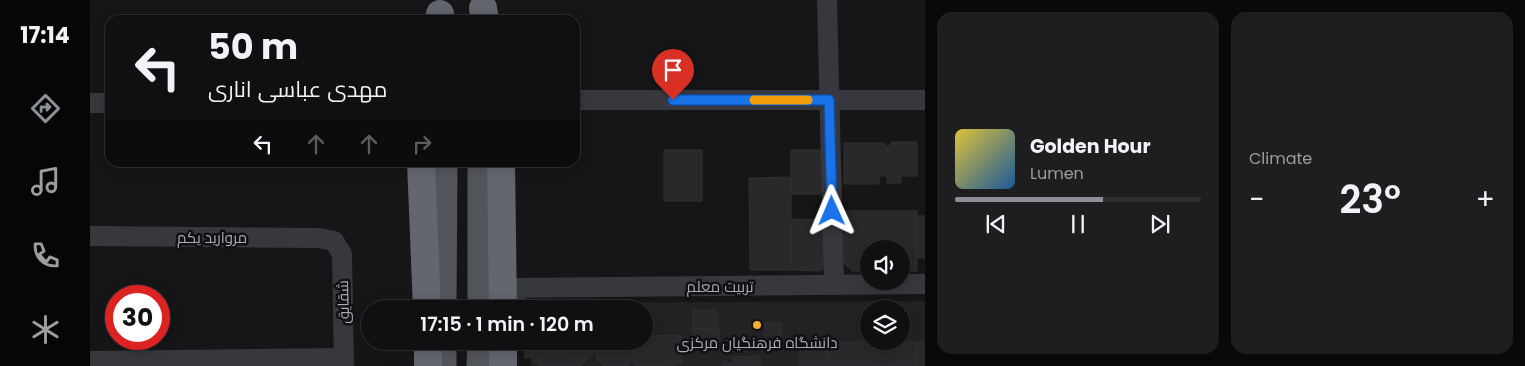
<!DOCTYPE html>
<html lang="en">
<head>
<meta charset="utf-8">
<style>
	body { margin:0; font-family:Poppins,Cairo,sans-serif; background:#1e1e20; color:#f1f3f6; height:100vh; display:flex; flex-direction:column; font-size:19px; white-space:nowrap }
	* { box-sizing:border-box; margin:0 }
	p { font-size:16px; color:#9c9d9f }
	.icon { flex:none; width:28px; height:28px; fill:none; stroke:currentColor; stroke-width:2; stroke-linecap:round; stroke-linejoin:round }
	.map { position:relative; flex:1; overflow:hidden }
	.details { display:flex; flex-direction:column; gap:12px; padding:12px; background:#09090a; width:600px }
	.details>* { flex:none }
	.hud { position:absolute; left:15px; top:15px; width:475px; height:152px; border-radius:15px; box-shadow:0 2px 12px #0003,0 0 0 1px #303032; background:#101012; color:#f1f3f6; overflow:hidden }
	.fabs { position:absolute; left:770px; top:240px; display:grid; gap:10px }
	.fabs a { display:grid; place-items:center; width:50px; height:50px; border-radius:50%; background:#101012; box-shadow:0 2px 12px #0003,0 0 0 1px #303032; font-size:25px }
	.speed { position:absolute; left:15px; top:285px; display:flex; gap:10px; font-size:25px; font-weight:700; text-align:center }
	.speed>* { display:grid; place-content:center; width:65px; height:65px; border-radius:50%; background:#101012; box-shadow:0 2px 12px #0003,0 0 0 1px #303032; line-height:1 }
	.speed .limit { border:8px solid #d22; background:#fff; color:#111 }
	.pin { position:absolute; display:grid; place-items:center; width:42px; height:42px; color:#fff; margin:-51px -21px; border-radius:50% 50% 50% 0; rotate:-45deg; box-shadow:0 0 5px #0007 }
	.pin .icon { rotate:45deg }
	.me { position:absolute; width:55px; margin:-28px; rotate:359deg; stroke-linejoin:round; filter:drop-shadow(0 0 4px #0008) }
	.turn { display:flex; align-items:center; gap:18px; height:105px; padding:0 20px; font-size:22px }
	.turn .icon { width:65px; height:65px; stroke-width:2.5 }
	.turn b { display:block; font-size:35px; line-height:42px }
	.lanes { display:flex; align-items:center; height:48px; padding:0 20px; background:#0003; justify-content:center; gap:25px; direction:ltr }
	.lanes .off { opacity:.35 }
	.big { font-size:38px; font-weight:600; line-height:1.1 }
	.details .tile { flex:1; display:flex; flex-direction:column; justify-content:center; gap:8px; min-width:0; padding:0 18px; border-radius:15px; background:#1e1e20 }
	.song { display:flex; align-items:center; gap:15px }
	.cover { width:60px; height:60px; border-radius:8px; background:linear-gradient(135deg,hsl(50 70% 55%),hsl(210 70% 35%)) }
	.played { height:5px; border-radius:2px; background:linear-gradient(90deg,#8c9099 60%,#303032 60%) }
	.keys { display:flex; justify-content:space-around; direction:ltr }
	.heat { display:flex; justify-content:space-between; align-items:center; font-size:28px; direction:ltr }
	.details .tiles { flex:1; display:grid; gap:12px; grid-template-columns:repeat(2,1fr) }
	.trip { position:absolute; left:271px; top:300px; width:292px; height:50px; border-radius:25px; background:#101012; box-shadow:0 2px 12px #0003,0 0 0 1px #303032; font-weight:600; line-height:50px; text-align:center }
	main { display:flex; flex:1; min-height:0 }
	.tab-bar { display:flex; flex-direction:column; width:90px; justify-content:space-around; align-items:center; background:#060607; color:#9c9d9f }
	.tab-bar .icon { width:35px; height:35px }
	.tab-bar .selected { color:#8c9099 }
	.tab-bar b { font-size:22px; color:#f1f3f6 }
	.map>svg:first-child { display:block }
	.built { fill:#222225; fill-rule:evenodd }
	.building { fill:#29292c; stroke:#303034 }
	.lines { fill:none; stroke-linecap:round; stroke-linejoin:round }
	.minor { stroke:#37383d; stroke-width:20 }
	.major { stroke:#53555c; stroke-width:25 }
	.highway { stroke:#63666e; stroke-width:28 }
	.route-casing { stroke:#114b97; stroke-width:12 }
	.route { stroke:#1a73e8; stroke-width:9 }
	.slow { stroke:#f59e0b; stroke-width:9 }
	.poi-dot { fill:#f2b134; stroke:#111113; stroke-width:2 }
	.labels { text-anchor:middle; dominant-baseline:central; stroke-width:5; stroke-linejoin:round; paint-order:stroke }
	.street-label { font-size:15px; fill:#a8adb8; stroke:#111113 }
	.poi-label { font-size:15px; fill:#a8adb8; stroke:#111113 }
</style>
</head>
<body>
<main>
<nav class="tab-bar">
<b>17:14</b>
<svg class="icon selected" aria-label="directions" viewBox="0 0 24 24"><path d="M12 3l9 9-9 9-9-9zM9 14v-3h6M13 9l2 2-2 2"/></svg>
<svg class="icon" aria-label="music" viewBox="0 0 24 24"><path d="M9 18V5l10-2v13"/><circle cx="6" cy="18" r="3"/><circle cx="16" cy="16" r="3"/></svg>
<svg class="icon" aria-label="phone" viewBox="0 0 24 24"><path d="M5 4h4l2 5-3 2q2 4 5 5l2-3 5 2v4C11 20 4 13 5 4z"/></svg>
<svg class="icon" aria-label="climate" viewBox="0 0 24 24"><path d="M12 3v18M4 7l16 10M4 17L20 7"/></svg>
</nav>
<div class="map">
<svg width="835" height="366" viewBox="0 0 835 366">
	<rect width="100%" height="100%" fill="#161618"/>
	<!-- built -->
	<path class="built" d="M833 301 835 303V366H441L440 341H555V309H439L438 303ZM779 309H811V341H779Z"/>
	<!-- building -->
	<g class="building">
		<polygon points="802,142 827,142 827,176 811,176 811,183 797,183 797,148"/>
		<polygon points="754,143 793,143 798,147 798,176 789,176 789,184 754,184"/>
		<rect x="574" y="150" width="38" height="51"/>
		<rect x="701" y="150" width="30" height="44"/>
		<polygon points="701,177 701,270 660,270 659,178"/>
		<polygon points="752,211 827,211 827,271 811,271 811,249 779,249 779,271 762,271 752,261"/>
		<rect x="827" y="216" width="8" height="42"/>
		<polygon points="701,219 735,220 735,266 730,271 701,270"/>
		<polygon points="449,301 480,301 489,309 449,309"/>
		<rect x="603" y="310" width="24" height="19"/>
		<rect x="675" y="323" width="16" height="13"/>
		<polygon points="602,329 630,329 628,347 603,347"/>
		<polygon points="591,335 591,364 585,364 585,366 544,365 544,341 555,341 555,336"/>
		<polygon points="434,341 454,341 454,348 458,352 480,352 485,348 485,341 507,341 507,349 490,366 450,366 440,357 435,358"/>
		<polygon points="507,341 544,341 544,360 539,360 539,366 512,366 513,361 507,361"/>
		<rect x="710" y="342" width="27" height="24"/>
		<polygon points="737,342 827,342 826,366 737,366"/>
		<polygon points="827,342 835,342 835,366 826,366"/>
		<polygon points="670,356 670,366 632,366 632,361 637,361 636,363 643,363 643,357"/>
	</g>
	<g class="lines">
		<!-- minor -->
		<g class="minor">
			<polyline points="737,0 744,285"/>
			<polyline points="485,100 835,100"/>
			<polyline points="0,103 20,103"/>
			<polyline points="0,236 229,238 244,241 252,254 254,366"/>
			<polyline points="426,309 426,288 835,284"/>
			<polyline points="0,361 254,358"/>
		</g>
		<!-- major -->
		<g class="major">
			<polyline points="354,309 355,162"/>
			<polyline points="390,309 390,162"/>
			<polyline points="354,341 354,366"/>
			<polyline points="389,366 390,341"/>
		</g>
		<!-- highway -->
		<g class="highway">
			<polyline points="393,8 395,20"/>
			<polyline points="349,20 350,14"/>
			<polyline points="331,162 337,309"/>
			<polyline points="411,162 413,309"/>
			<polyline points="338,366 338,341"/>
			<polyline points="413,366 413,341"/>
		</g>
	</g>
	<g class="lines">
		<defs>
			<polyline id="route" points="583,100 739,100 742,211"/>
		</defs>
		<!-- route casing -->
		<use href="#route" class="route-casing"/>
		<!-- route -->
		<use href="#route" class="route"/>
		<!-- slow -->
		<polyline class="slow" points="664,100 718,100"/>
	</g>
	<!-- markers -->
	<circle class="poi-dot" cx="667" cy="325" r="5"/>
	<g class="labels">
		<!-- street labels -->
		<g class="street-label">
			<text x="122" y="237">مروارید یکم</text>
			<text x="630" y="286">تربیت معلم</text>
			<text transform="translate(253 302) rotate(-91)">شقایق</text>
		</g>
		<!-- poi labels -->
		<g class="poi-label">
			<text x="667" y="342">دانشگاه فرهنگیان مرکزی</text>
		</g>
	</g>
</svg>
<div class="fabs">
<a><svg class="icon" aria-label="sound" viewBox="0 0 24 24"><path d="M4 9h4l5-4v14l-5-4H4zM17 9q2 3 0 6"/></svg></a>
<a><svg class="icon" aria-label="layers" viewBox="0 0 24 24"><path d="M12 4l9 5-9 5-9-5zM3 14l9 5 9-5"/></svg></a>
</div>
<div class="speed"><div class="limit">30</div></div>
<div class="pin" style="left:583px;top:100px;background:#d93025"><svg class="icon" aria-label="arrive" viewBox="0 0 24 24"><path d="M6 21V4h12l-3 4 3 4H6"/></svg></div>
<svg class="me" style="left:742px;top:211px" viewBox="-20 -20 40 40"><path d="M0-17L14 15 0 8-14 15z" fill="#1a73e8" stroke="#fff" stroke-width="4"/></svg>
<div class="trip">17:15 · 1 min · 120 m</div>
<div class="hud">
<div class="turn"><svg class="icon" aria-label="left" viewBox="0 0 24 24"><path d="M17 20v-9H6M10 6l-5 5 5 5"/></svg><div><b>50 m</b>مهدی عباسی اناری</div></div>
<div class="lanes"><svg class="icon" aria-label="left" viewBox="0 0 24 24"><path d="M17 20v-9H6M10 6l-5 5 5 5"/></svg><svg class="icon off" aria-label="ahead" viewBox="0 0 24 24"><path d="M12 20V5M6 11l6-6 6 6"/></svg><svg class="icon off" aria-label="ahead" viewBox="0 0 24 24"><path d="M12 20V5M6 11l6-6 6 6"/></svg><svg class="icon off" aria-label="right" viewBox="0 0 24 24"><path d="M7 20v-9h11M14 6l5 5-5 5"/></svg></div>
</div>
</div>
<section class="details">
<div class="tiles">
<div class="tile">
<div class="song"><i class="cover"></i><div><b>Golden Hour</b><p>Lumen</p></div></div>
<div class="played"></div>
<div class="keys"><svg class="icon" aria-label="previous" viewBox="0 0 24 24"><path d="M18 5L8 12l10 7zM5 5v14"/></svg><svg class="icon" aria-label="pause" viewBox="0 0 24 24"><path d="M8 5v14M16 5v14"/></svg><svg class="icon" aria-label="next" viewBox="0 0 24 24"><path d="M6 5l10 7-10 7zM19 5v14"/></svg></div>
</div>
<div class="tile"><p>Climate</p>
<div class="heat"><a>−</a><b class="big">23°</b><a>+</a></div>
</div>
</div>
</section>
</main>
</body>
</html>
